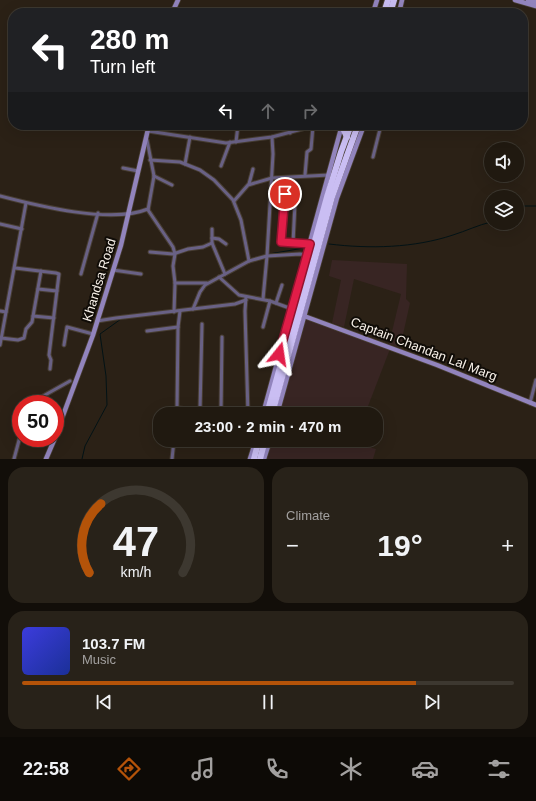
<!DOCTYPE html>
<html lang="en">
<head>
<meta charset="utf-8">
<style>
	body { margin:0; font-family:Helvetica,sans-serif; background:#282219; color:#f1f3f6; height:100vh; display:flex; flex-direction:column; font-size:15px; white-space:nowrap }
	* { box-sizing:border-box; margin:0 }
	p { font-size:13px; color:#a2a09f }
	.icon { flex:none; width:22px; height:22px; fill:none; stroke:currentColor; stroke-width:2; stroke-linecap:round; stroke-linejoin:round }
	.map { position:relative; height:459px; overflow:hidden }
	.side { display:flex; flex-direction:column; gap:8px; padding:8px; background:#120e09; flex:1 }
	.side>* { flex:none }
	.top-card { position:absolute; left:8px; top:8px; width:520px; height:122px; border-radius:16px; box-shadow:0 4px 16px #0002,0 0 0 1px #3d3830; background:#202124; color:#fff; overflow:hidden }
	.controls { position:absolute; left:484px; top:142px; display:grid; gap:8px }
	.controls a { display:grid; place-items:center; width:40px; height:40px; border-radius:50%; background:#201910; box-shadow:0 4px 16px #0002,0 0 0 1px #3d3830; font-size:20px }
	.speed { position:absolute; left:12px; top:395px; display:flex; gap:8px; font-size:20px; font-weight:700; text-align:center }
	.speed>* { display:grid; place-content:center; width:52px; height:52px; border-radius:50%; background:#201910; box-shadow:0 4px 16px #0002,0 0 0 1px #3d3830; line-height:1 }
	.speed .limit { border:6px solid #d22; background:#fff; color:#111 }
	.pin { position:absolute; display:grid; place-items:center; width:34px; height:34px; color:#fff; margin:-17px; border:2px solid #fff; border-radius:50%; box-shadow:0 1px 4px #0007 }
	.me { position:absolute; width:44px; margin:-22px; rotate:15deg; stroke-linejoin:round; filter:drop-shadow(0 0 3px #0008) }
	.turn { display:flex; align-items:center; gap:14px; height:84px; padding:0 16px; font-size:18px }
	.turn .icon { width:52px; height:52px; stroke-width:2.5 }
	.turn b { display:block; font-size:28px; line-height:34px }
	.lanes { display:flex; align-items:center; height:38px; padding:0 16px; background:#0003; justify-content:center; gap:20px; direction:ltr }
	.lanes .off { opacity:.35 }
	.big { font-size:30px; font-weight:800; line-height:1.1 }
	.side .card { flex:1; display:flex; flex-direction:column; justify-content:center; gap:6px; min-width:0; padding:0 14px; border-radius:16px; background:#282219 }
	.side .dial { align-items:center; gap:0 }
	.dial svg { height:104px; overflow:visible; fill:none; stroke:#3d3830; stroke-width:7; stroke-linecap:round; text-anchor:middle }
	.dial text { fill:#f1f3f6; stroke:none }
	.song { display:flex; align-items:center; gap:12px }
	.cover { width:48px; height:48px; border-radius:6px; background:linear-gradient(135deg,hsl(240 70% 55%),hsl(230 70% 35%)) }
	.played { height:4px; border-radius:2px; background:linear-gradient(90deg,#b45309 80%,#3d3830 80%) }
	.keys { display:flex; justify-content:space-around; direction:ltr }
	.heat { display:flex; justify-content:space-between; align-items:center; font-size:22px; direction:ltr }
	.side .tiles { flex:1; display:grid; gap:8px; grid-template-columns:1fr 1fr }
	.card:last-child { grid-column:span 2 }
	.trip { position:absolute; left:153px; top:407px; width:230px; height:40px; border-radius:16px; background:#201910; box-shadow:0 4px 16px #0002,0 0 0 1px #3d3830; font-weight:800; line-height:40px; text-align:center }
	.tabs { display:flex; height:64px; justify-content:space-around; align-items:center; background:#0d0a06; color:#a2a09f }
	.tabs .icon { width:28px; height:28px }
	.tabs .selected { color:#b45309 }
	.tabs b { font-size:18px; color:#f1f3f6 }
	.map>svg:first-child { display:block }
	.commercial { fill:#382523 }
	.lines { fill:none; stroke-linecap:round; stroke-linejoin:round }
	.stream { stroke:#021215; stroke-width:1 }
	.street-casing { stroke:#483e33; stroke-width:5 }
	.secondary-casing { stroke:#483e33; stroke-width:6 }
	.highway-casing { stroke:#483e33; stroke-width:8 }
	.street { stroke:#696185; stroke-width:3 }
	.secondary { stroke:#9284bd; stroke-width:4.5 }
	.highway { stroke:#cabef3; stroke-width:6 }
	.route-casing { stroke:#92132f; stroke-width:10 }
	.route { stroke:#e11d48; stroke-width:7 }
	.labels { text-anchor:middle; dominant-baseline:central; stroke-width:4; stroke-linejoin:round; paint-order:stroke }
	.street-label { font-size:13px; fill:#f7f0e8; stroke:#100c07 }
</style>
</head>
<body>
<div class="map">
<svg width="536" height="459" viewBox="0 0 536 459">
	<rect width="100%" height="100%" fill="#2b2116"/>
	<!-- commercial -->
	<g class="commercial">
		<polygon points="332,260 407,264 406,299 410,303 400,348 389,344 401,294 354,279 344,327 332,323 341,280 329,276"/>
		<polygon points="306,319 390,349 365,414 279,414"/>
		<polygon points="272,440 355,440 357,444 376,449 373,459 267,459"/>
	</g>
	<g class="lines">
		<!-- stream -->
		<g class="stream">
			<polyline points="517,209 523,206 536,206"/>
			<path d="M329 244C370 249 414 248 453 235 466 231 478 225 491 222"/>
			<polyline points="269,254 304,248"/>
			<polyline points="228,274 241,267"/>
			<polyline points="184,311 193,310"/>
			<polyline points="82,459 85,446 107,405 106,376 100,334 121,319 130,318"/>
		</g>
		<defs>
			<g id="street">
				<polyline points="290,125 290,133"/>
				<polyline points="148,131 226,143 272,137 317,125"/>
				<polyline points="147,140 154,176 148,210 173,247 175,254 173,266 175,283 174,312"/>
				<polyline points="236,142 238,125"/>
				<polyline points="373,157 381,125"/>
				<polyline points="150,160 180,162 200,170 214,180 233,200 241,220 249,261"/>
				<polyline points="185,164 190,137"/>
				<polyline points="221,166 230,142"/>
				<polyline points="123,168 138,171"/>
				<polyline points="305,175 307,152 311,149 313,126"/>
				<polyline points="154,176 172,185"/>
				<polyline points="249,184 253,169"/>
				<polyline points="285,194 281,241 310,243"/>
				<path d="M0 196C38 206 111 224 148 209"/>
				<polyline points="234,201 248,185 272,178 329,175"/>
				<polyline points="0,224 22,229"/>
				<polyline points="212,229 212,243 225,274"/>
				<polyline points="212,238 219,239 226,244"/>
				<polyline points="293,243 295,203"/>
				<polyline points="150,252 173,254 188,249 203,247 212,243"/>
				<polyline points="15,268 56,273 59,274 49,355 51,360 50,369"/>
				<polyline points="113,270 141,274"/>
				<polyline points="81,274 98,213"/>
				<polyline points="219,277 239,295 270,301 292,309"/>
				<polyline points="175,283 207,283"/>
				<polyline points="38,289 57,291"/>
				<polyline points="246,297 245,311 248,414"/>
				<polyline points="263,299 267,256 273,154 272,137"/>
				<polyline points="276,303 282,285"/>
				<polyline points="193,309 200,292 205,285 249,261 267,256 300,254 306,255"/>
				<polyline points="0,311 6,312"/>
				<polyline points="33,316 54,318"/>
				<polyline points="97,321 116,318 235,304 246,300"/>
				<polyline points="263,327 270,301"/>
				<polyline points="147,331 178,327"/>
				<polyline points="1,338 18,340 24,338 26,329 32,322 41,271"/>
				<polyline points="0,345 26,203"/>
				<polyline points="64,345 67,327 93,334"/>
				<polyline points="530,403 536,380"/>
				<polyline points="29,404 70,381"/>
				<polyline points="177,408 178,327 180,311"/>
				<polyline points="200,410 202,324"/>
				<polyline points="221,411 222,337"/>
				<polyline points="176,414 178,408 243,414"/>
				<polyline points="14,459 21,433"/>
				<polyline points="172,459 174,440"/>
			</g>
			<g id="secondary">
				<polyline points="515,0 536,6"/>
				<polyline points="528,0 536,2"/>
				<polyline points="172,13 178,0"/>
				<polyline points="373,13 377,0"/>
				<polyline points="399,13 402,0"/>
				<polyline points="304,316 437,365 536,405"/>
				<polyline points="263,414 342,125"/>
				<polyline points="277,414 337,198 364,125"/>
				<polyline points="55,437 93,335 121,245 149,125"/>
				<polyline points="46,459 55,438"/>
				<polyline points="250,459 256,440"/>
				<polyline points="264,459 270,440"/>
			</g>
			<g id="highway">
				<polyline points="384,13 388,0"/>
				<polyline points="390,13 394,0"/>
				<polyline points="342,126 347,137"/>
				<polyline points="267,414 327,197 341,152 351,125"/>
				<polyline points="272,414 332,197 358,125"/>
				<polyline points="254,459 259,440"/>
				<polyline points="260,459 265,440"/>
			</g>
		</defs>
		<!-- street casing -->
		<use href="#street" class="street-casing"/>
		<!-- secondary casing -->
		<use href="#secondary" class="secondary-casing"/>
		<!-- highway casing -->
		<use href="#highway" class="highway-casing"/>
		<!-- street -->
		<use href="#street" class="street"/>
		<!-- secondary -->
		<use href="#secondary" class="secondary"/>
		<!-- highway -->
		<use href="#highway" class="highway"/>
	</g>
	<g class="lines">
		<defs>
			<polyline id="route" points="279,354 310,244 281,242 285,194"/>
		</defs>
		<!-- route casing -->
		<use href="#route" class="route-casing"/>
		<!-- route -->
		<use href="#route" class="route"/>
	</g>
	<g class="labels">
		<!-- street labels -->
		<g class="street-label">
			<text transform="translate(99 280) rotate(-73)">Khandsa Road</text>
			<text transform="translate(424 349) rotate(21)">Captain Chandan Lal Marg</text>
		</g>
	</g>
</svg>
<div class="controls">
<a><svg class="icon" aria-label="sound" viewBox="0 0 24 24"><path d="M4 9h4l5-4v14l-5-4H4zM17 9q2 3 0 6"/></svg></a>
<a><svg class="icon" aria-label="layers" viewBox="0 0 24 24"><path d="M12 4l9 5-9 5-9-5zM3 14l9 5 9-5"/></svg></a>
</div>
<div class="speed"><div class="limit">50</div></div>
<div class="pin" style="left:285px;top:194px;background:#d93025"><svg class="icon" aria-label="arrive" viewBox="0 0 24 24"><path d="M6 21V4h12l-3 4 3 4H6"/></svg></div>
<svg class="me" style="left:279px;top:354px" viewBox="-20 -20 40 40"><path d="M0-17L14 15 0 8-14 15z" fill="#e11d48" stroke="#fff" stroke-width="4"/></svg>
<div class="trip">23:00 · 2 min · 470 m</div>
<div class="top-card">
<div class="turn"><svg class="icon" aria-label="left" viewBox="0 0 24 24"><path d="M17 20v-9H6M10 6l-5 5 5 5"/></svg><div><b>280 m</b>Turn left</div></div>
<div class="lanes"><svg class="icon" aria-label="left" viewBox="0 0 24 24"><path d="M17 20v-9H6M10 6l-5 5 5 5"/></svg><svg class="icon off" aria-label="ahead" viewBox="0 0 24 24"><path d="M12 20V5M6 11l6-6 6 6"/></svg><svg class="icon off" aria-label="right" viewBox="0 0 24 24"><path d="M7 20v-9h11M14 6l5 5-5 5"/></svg></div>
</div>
</div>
<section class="side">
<div class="tiles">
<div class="card dial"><svg viewBox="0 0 100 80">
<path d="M14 69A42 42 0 1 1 86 69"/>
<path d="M14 69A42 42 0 0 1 23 16" stroke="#b45309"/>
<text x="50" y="56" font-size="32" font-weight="700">47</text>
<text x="50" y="72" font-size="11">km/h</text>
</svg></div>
<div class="card"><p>Climate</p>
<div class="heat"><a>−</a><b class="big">19°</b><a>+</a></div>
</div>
<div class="card">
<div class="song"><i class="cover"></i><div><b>103.7 FM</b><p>Music</p></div></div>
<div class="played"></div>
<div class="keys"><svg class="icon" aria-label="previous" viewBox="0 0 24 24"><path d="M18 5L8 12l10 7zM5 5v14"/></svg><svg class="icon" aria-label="pause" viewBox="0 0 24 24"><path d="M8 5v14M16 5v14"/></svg><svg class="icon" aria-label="next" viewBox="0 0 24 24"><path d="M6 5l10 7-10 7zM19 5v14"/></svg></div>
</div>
</div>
</section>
<nav class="tabs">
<b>22:58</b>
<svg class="icon selected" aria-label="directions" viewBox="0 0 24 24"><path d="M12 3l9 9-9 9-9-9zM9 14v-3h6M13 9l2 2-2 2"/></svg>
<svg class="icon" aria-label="music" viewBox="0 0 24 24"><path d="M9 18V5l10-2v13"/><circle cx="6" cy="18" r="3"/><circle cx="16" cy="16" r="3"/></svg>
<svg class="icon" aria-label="phone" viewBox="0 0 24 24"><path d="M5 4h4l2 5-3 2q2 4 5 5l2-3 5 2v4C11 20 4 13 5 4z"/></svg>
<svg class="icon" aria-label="climate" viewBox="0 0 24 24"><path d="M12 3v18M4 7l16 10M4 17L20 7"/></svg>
<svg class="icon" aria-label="car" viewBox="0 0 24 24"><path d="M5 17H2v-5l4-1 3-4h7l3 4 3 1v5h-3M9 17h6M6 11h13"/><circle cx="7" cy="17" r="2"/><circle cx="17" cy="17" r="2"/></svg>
<svg class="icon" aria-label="filters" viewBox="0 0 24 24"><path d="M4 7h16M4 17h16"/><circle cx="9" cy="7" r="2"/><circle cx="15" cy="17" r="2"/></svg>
</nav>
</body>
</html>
